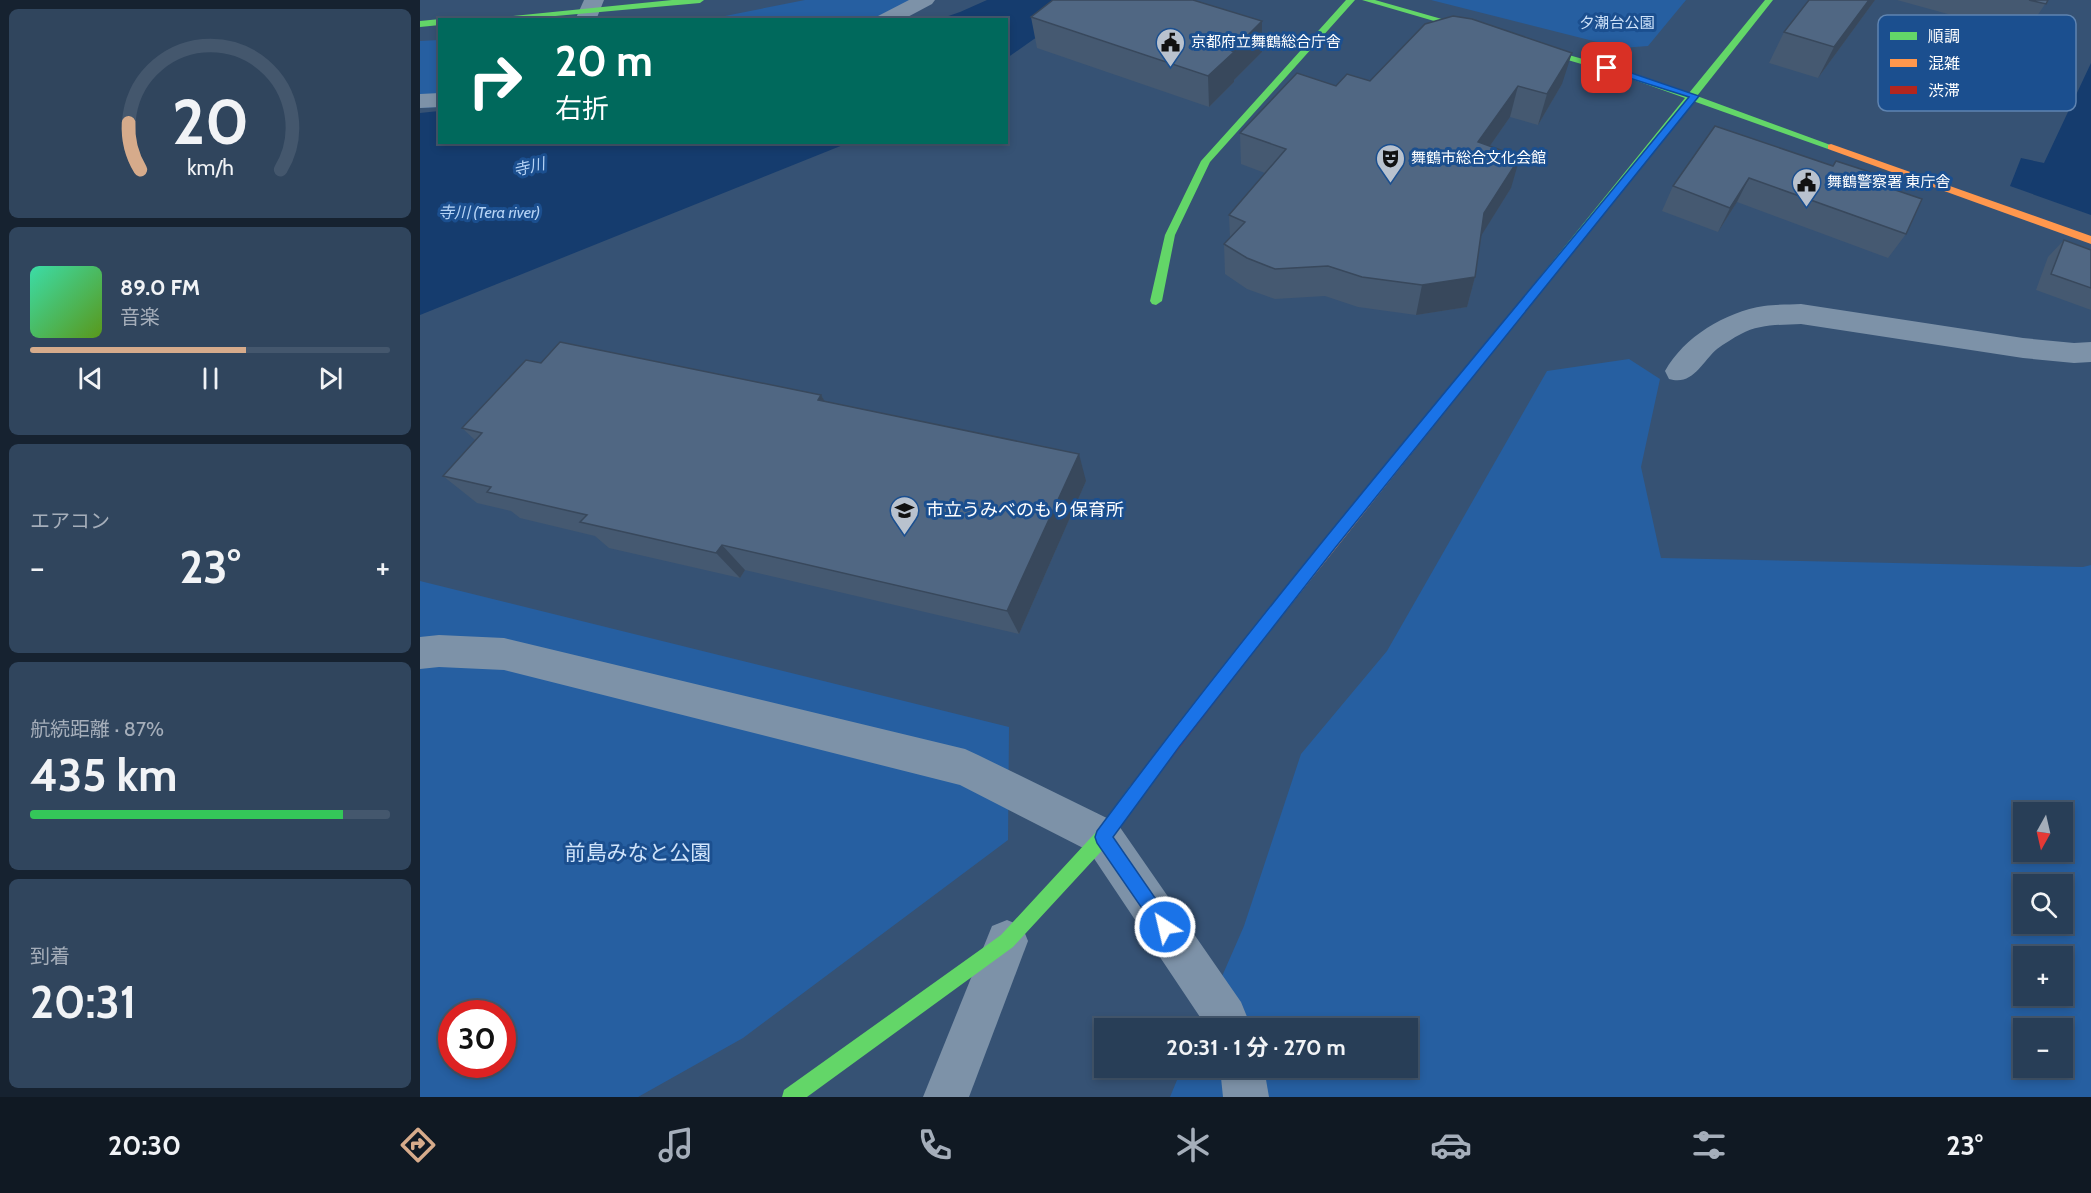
<!DOCTYPE html>
<html lang="ja">
<head>
<meta charset="utf-8">
<style>
	body { margin:0; font-family:Cabin,"Noto Sans JP",sans-serif; background:#30455d; color:#f1f3f6; height:100vh; display:flex; flex-direction:column; font-size:22px; white-space:nowrap }
	* { box-sizing:border-box; margin:0 }
	p { font-size:20px; color:#a5aeba }
	.icon { flex:none; width:33px; height:33px; fill:none; stroke:currentColor; stroke-width:2; stroke-linecap:round; stroke-linejoin:round }
	.map { position:relative; flex:1; overflow:hidden }
	.drawer { display:flex; flex-direction:column; gap:9px; padding:9px; background:#162230; width:420px }
	.drawer>* { flex:none }
	.hud { position:absolute; left:18px; top:18px; width:570px; height:126px; border-radius:0px; box-shadow:0 3px 9px #0003,0 0 0 2px #44576d; background:#00695c; color:#fff; overflow:hidden }
	.needle { width:39px; rotate:188deg }
	.controls { position:absolute; left:1593px; top:802px; display:grid; gap:12px }
	.controls a { display:grid; place-items:center; width:60px; height:60px; border-radius:0px; background:#283e57; box-shadow:0 3px 9px #0003,0 0 0 2px #44576d; font-size:30px }
	.speed { position:absolute; left:18px; top:1000px; display:flex; gap:12px; font-size:30px; font-weight:700; text-align:center }
	.speed>* { display:grid; place-content:center; width:78px; height:78px; border-radius:50%; background:#283e57; box-shadow:0 3px 9px #0003,0 0 0 2px #44576d; line-height:1 }
	.speed .limit { border:9px solid #d22; background:#fff; color:#111 }
	.pin { position:absolute; display:grid; place-items:center; width:51px; height:51px; color:#fff; margin:-26px; border-radius:12px; box-shadow:0 3px 9px #0006 }
	.me { position:absolute; width:66px; margin:-33px; rotate:325deg; stroke-linejoin:round; filter:drop-shadow(0 0 4px #0008) }
	.turn { display:flex; align-items:center; gap:21px; height:126px; padding:0 18px; font-size:27px }
	.turn .icon { width:78px; height:78px; stroke-width:2.5 }
	.turn b { display:block; font-size:42px; line-height:51px }
	.big { font-size:45px; font-weight:700; line-height:1.1 }
	.drawer .widget { flex:1; display:flex; flex-direction:column; justify-content:center; gap:9px; min-width:0; padding:0 21px; border-radius:9px; background:#30455d }
	.drawer .dial { align-items:center; gap:0 }
	.dial svg { height:156px; overflow:visible; fill:none; stroke:#44576d; stroke-width:7; stroke-linecap:round; text-anchor:middle }
	.dial text { fill:#f1f3f6; stroke:none }
	.song { display:flex; align-items:center; gap:18px }
	.cover { width:72px; height:72px; border-radius:9px; background:linear-gradient(135deg,hsl(160 70% 55%),hsl(90 70% 35%)) }
	.played { height:6px; border-radius:3px; background:linear-gradient(90deg,#d6ab8b 60%,#44576d 60%) }
	.keys { display:flex; justify-content:space-around; direction:ltr }
	.heat { display:flex; justify-content:space-between; align-items:center; font-size:33px; direction:ltr }
	.charge { height:9px; border-radius:4px; background:linear-gradient(90deg,#34c759 87%,#44576d 0) }
	.trip { position:absolute; left:674px; top:1018px; width:324px; height:60px; border-radius:0px; background:#283e57; box-shadow:0 3px 9px #0003,0 0 0 2px #44576d; font-weight:700; line-height:60px; text-align:center }
	.tab-bar { display:flex; height:96px; justify-content:space-around; align-items:center; background:#101923; color:#a5aeba }
	.tab-bar .icon { width:42px; height:42px }
	.tab-bar .active { color:#d6ab8b }
	.tab-bar b { font-size:27px; color:#f1f3f6 }
	main { display:flex; flex:1; min-height:0 }
	.map>svg:first-child { display:block }
	.green { fill:#265fa1; fill-rule:evenodd }
	.water { fill:#153c6e }
	.lines { fill:none; stroke-linecap:round; stroke-linejoin:round }
	.street { fill:#7d92a8; fill-rule:evenodd }
	.fast { fill:#63d668; fill-rule:evenodd }
	.slow { fill:#ff974d; fill-rule:evenodd }
	.jam { fill:#b3261e; fill-rule:evenodd }
	.wall { fill:#455971 }
	.shaded-wall { fill:#38485c }
	.building { fill:#506783; stroke:#38485c; stroke-width:1.5 }
	.route { fill:#1a73e8; stroke:#114b97; stroke-width:1.5 }
	.labels { text-anchor:middle; dominant-baseline:central; stroke-width:6; stroke-linejoin:round; paint-order:stroke }
	.far-park-label { font-size:15px; fill:#cfe3fa; stroke:#1b4f8f }
	.far-poi-label { font-size:15px; fill:#fff; stroke:#1b4f8f; text-anchor:start }
	.far-water-label { font-size:16px; font-style:italic; fill:#b5d3f5; stroke:#1b4f8f }
	.poi-label { font-size:18px; fill:#fff; stroke:#1b4f8f; text-anchor:start }
	.near-park-label { font-size:21px; fill:#cfe3fa; stroke:#1b4f8f }
	.key { fill:#1b4f8f; stroke:#5f84b1; stroke-width:1.5 }
	.key-label { font-size:16px; fill:#fff }
</style>
</head>
<body>
<main>
<section class="drawer">
<div class="widget dial"><svg viewBox="0 0 100 80">
<path d="M14 69A42 42 0 1 1 86 69"/>
<path d="M14 69A42 42 0 0 1 8 45" stroke="#d6ab8b"/>
<text x="50" y="56" font-size="32" font-weight="700">20</text>
<text x="50" y="72" font-size="11">km/h</text>
</svg></div>
<div class="widget">
<div class="song"><i class="cover"></i><div><b>89.0 FM</b><p>音楽</p></div></div>
<div class="played"></div>
<div class="keys"><svg class="icon" aria-label="previous" viewBox="0 0 24 24"><path d="M18 5L8 12l10 7zM5 5v14"/></svg><svg class="icon" aria-label="pause" viewBox="0 0 24 24"><path d="M8 5v14M16 5v14"/></svg><svg class="icon" aria-label="next" viewBox="0 0 24 24"><path d="M6 5l10 7-10 7zM19 5v14"/></svg></div>
</div>
<div class="widget"><p>エアコン</p>
<div class="heat"><a>−</a><b class="big">23°</b><a>+</a></div>
</div>
<div class="widget"><p>航続距離 · 87%</p><b class="big">435 km</b><div class="charge"></div></div>
<div class="widget"><p>到着</p><b class="big">20:31</b></div>
</section>
<div class="map">
<svg width="1671" height="1097" viewBox="0 0 1671 1097">
	<rect width="100%" height="100%" fill="#365274"/>
	<!-- green -->
	<g class="green">
		<polygon points="385,0 493,0 484,8 449,19 268,20 300,17"/>
		<polygon points="1011,0 1266,0 1228,46 1201,48"/>
		<polygon points="19,40 19,107 0,108 0,41"/>
		<path d="M1209 359 1240 379 1221 467 1241 558 1663 567 1671 565V1097H750L762 1068H987V1029H779L824 926 881 754 967 651 1127 371ZM1604 813H1642V852H1604ZM1604 885H1642V924H1604ZM1604 957H1642V996H1604ZM1604 1029H1642V1068H1604Z"/>
		<path d="M0 581 589 727 588 840 323 1038 218 1097H0ZM32 1014H82V1065H32Z"/>
	</g>
	<!-- water -->
	<g class="water">
		<polygon points="567,0 660,0 648,15 587,58 586,20 517,20 540,12"/>
		<polygon points="1671,63 1671,215 1590,186 1601,158 1624,163"/>
		<polygon points="19,111 20,142 428,143 0,315 0,113"/>
	</g>
	<g class="lines">
		<!-- street -->
		<g class="street">
			<polygon points="164,0 184,0 176,20 155,20"/>
			<polygon points="489,0 515,0 512,4 482,20 455,20 458,16"/>
			<polygon points="20,93 20,107 0,108 0,94"/>
			<path d="M1381 304 1603 338 1654 343 1671 342V362L1654 363 1603 358 1381 324C1361 325 1339 324 1321 334 1313 338 1304 344 1297 349 1281 363 1273 386 1249 379L1245 371C1264 337 1305 312 1344 306 1356 304 1369 305 1381 304Z"/>
			<polygon points="19,635 84,638 545,749 558,755 697,823 821,1002 832,1029 788,1029 669,851 540,785 84,670 19,667 0,669 0,637"/>
			<polygon points="587,920 602,926 608,941 549,1097 503,1097 572,926"/>
			<polygon points="800,1068 844,1068 849,1097 803,1097"/>
		</g>
		<!-- fast -->
		<g class="fast">
			<polygon points="252,0 284,0 280,3 91,20 53,20"/>
			<polygon points="926,0 935,0 790,162 755,235 742,301 736,305 732,304 730,301 745,235 781,161"/>
			<polygon points="942,0 955,0 1212,73 1269,93 1345,0 1353,0 1277,96 1416,147 1414,149 1408,149 1273,101 1098,320 1090,320 1090,314 1265,98 1206,77"/>
			<polygon points="20,19 20,25 0,27 0,21"/>
			<polygon points="717,782 723,785 725,790 723,795 689,843 593,947 387,1097 362,1097 364,1090 581,935 677,831 711,785"/>
		</g>
		<!-- slow -->
		<g class="slow">
			<polygon points="1411,144 1671,236 1671,244 1408,149 1408,145"/>
			<polygon points="1094,313 1100,317 1098,320 842,641 837,642 832,641 830,636 832,631 1090,314"/>
		</g>
		<!-- jam -->
		<polygon class="jam" points="837,630 842,631 844,636 842,641 723,795 717,798 711,795 709,790 711,785 832,631"/>
	</g>
	<!-- wall -->
	<g class="wall">
		<polygon points="1389,0 1455,0 1398,78 1349,63 1364,32"/>
		<polygon points="1477,0 1628,0 1604,35"/>
		<polygon points="776,1 842,21 842,52 814,80 814,82 789,107 617,48 611,17"/>
		<polygon points="950,81 1142,84 1118,125 1090,117 1069,147 1091,188 1060,237 1055,277 1047,307 996,315 938,307 905,296 855,299 827,289 805,274 804,244 810,238 809,215 845,173 821,164 820,133 916,86"/>
		<polygon points="1416,161 1446,180 1486,234 1468,258 1317,202 1298,232 1242,211 1253,186 1413,166"/>
		<polygon points="1644,240 1671,250 1671,310 1616,290 1628,257"/>
		<polygon points="121,363 401,395 405,402 666,481 599,634 325,570 320,578 189,548 175,536 100,518 91,511 57,503 23,476 55,440 42,428"/>
	</g>
	<!-- shaded-wall -->
	<g class="shaded-wall">
		<polygon points="1449,0 1455,0 1398,78 1414,47"/>
		<polygon points="842,21 842,52 814,80 814,82 789,107 788,76 812,51"/>
		<polygon points="1152,53 1142,84 1118,125 1127,94"/>
		<polygon points="1098,86 1090,117 1051,173 1058,142"/>
		<polygon points="1100,157 1091,188 1056,244 1064,213"/>
		<polygon points="1329,178 1317,202 1298,232 1310,208"/>
		<polygon points="1055,277 1047,307 996,315 1002,285"/>
		<polygon points="401,395 418,424 398,400"/>
		<polygon points="659,454 666,481 599,634 587,611"/>
		<polygon points="302,545 325,570 320,578 296,553"/>
	</g>
	<!-- building -->
	<g class="building">
		<polygon points="633,0 773,0 842,21 812,51 814,52 788,76 611,17"/>
		<polygon points="1389,0 1449,0 1414,47 1364,32"/>
		<polygon points="1609,0 1628,0 1626,4"/>
		<polygon points="1033,16 1052,19 1152,53 1127,94 1098,86 1058,142 1100,157 1064,213 1055,277 1002,285 942,277 908,266 855,269 827,258 804,244 825,222 809,215 866,149 820,133 877,73 916,86 927,74 950,81 1005,24"/>
		<polygon points="1295,126 1413,166 1416,161 1450,172 1446,180 1502,199 1486,234 1329,178 1310,208 1253,186"/>
		<polygon points="1644,240 1671,250 1671,288 1631,274"/>
		<polygon points="140,342 401,395 398,400 659,454 587,611 302,545 296,553 160,522 167,515 67,492 71,487 23,476 62,433 42,428 106,360 121,363"/>
	</g>
	<!-- route -->
	<path class="route" d="M1184 66H1191L1279 96 915 548 759 747 693 837 751 921 753 927 751 933 745 936 739 933 677 843 675 837 677 831C864 579 1070 340 1269 97L1184 70Z"/>
	<!-- icons -->
	<defs>
		<symbol id="civic-pin" viewBox="-11 -11 22 30"><path d="M0 17L-7.5 6A9.5 9.5 0 1 1 7.5 6Z" fill="#b9c2ce" stroke="#1b4f8f"/><path d="M-.6-6.5H3V-4.5H.6V-3L4-1V1h2V6H-6V1h2V-1L-.6-3ZM-1.2 2.5V6h2.4V2.5Z" fill="#111"/></symbol>
		<symbol id="theatre-pin" viewBox="-11 -11 22 30"><path d="M0 17L-7.5 6A9.5 9.5 0 1 1 7.5 6Z" fill="#b9c2ce" stroke="#1b4f8f"/><path d="M-5-5.5Q0-4 5-5.5V0Q5 5 0 6Q-5 5-5 0ZM-3.3-2.5H-1v1.5H-3.3ZM1-2.5H3.3v1.5H1ZM-2.8 1Q0 5.5 2.8 1Z" fill="#111"/></symbol>
		<symbol id="school-pin" viewBox="-11 -11 22 30"><path d="M0 17L-7.5 6A9.5 9.5 0 1 1 7.5 6Z" fill="#b9c2ce" stroke="#1b4f8f"/><path d="M0-5L7-2L0 1L-7-2ZM-4 1L0 2.5L4 1V4Q0 6-4 4Z" fill="#111"/></symbol>
	</defs>
	<g fill-rule="evenodd">
		<use href="#civic-pin" x="734" y="26" width="33" height="45"/>
		<use href="#theatre-pin" x="954" y="142" width="33" height="45"/>
		<use href="#civic-pin" x="1370" y="166" width="33" height="45"/>
		<use href="#school-pin" x="468" y="494" width="33" height="45"/>
	</g>
	<g class="labels">
		<!-- far-park labels -->
		<g class="far-park-label">
			<text x="1197" y="23">夕潮台公園</text>
		</g>
		<!-- far-poi labels -->
		<g class="far-poi-label">
			<text x="771" y="42">京都府立舞鶴総合庁舎</text>
			<text x="991" y="158">舞鶴市総合文化会館</text>
			<text x="1407" y="182">舞鶴警察署 東庁舎</text>
		</g>
		<!-- far-water labels -->
		<g class="far-water-label">
			<text transform="translate(109 167) rotate(-13)">寺川</text>
			<text x="69" y="212">寺川 (Tera river)</text>
		</g>
		<!-- poi labels -->
		<g class="poi-label">
			<text x="506" y="510">市立うみべのもり保育所</text>
		</g>
		<!-- near-park labels -->
		<g class="near-park-label">
			<text x="218" y="852">前島みなと公園</text>
		</g>
	</g>
	<!-- legend -->
	<rect x="1458" y="15" width="198" height="96" rx="9" class="key"/>
	<rect x="1470" y="32" width="27" height="8" fill="#63d668"/>
	<rect x="1470" y="59" width="27" height="8" fill="#ff974d"/>
	<rect x="1470" y="86" width="27" height="8" fill="#b3261e"/>
	<g class="key-label">
		<text x="1508" y="42">順調</text>
		<text x="1508" y="69">混雑</text>
		<text x="1508" y="96">渋滞</text>
	</g>
</svg>
<div class="controls">
<a><svg class="needle" viewBox="-14 -14 28 28"><path d="M0-13l5 13h-10z" fill="#e53935"/><path d="M0 13l5-13h-10z" fill="#a5aeba"/></svg></a>
<a><svg class="icon" aria-label="search" viewBox="0 0 24 24"><circle cx="10" cy="10" r="6"/><path d="M15 15l6 6"/></svg></a>
<a>+</a>
<a>−</a>
</div>
<div class="speed"><div class="limit">30</div></div>
<div class="pin" style="left:1187px;top:68px;background:#d93025"><svg class="icon" aria-label="arrive" viewBox="0 0 24 24"><path d="M6 21V4h12l-3 4 3 4H6"/></svg></div>
<svg class="me" style="left:745px;top:927px" viewBox="-20 -20 40 40"><circle r="17" fill="#1a73e8" stroke="#fff" stroke-width="3"/><path d="M0-11L8 9 0 5-8 9z" fill="#fff"/></svg>
<div class="trip">20:31 · 1 分 · 270 m</div>
<div class="hud">
<div class="turn"><svg class="icon" aria-label="right" viewBox="0 0 24 24"><path d="M7 20v-9h11M14 6l5 5-5 5"/></svg><div><b>20 m</b>右折</div></div>
</div>
</div>
</main>
<nav class="tab-bar">
<b>20:30</b>
<svg class="icon active" aria-label="directions" viewBox="0 0 24 24"><path d="M12 3l9 9-9 9-9-9zM9 14v-3h6M13 9l2 2-2 2"/></svg>
<svg class="icon" aria-label="music" viewBox="0 0 24 24"><path d="M9 18V5l10-2v13"/><circle cx="6" cy="18" r="3"/><circle cx="16" cy="16" r="3"/></svg>
<svg class="icon" aria-label="phone" viewBox="0 0 24 24"><path d="M5 4h4l2 5-3 2q2 4 5 5l2-3 5 2v4C11 20 4 13 5 4z"/></svg>
<svg class="icon" aria-label="climate" viewBox="0 0 24 24"><path d="M12 3v18M4 7l16 10M4 17L20 7"/></svg>
<svg class="icon" aria-label="car" viewBox="0 0 24 24"><path d="M5 17H2v-5l4-1 3-4h7l3 4 3 1v5h-3M9 17h6M6 11h13"/><circle cx="7" cy="17" r="2"/><circle cx="17" cy="17" r="2"/></svg>
<svg class="icon" aria-label="filters" viewBox="0 0 24 24"><path d="M4 7h16M4 17h16"/><circle cx="9" cy="7" r="2"/><circle cx="15" cy="17" r="2"/></svg>
<b>23°</b>
</nav>
</body>
</html>
